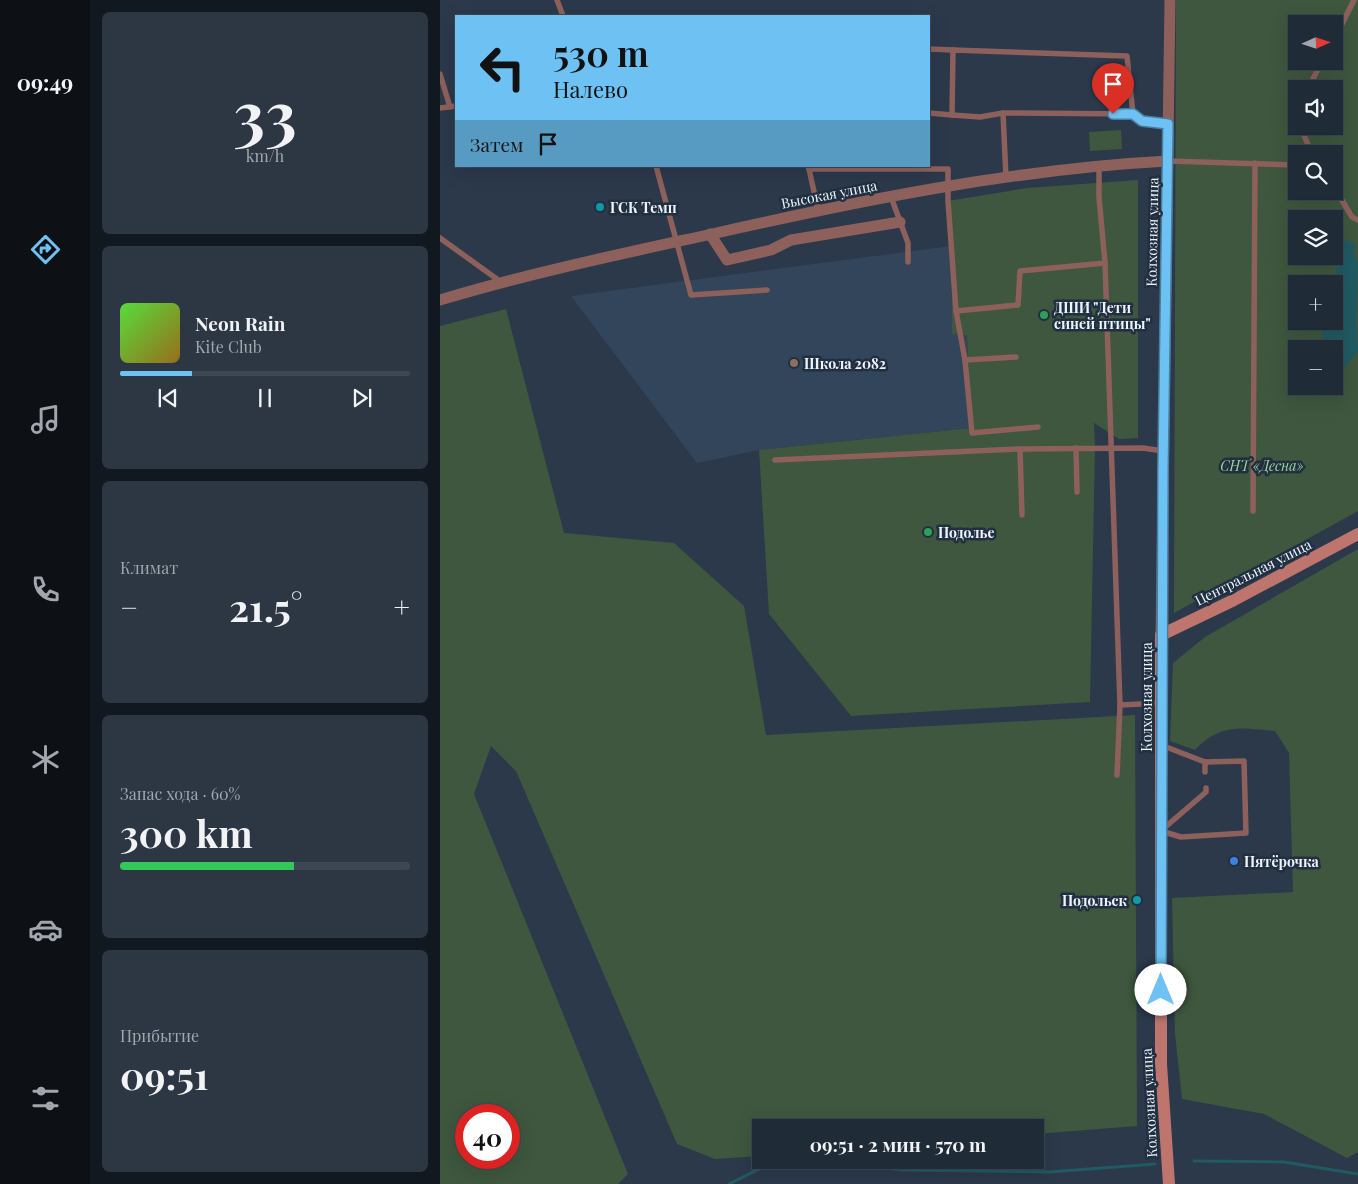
<!DOCTYPE html>
<html lang="ru">
<head>
<meta charset="utf-8">
<style>
	body { margin:0; font-family:"Playfair Display",serif; background:#2d3743; color:#f1f3f6; height:100vh; display:flex; flex-direction:column; font-size:19px; white-space:nowrap }
	* { box-sizing:border-box; margin:0 }
	p { font-size:16px; color:#a2a7ae }
	.icon { flex:none; width:28px; height:28px; fill:none; stroke:currentColor; stroke-width:2; stroke-linecap:round; stroke-linejoin:round }
	.map { position:relative; flex:1; overflow:hidden }
	.sheet { display:flex; flex-direction:column; gap:12px; padding:12px; background:#12181f; width:350px }
	.sheet>* { flex:none }
	.guide { position:absolute; left:15px; top:15px; width:475px; height:152px; border-radius:0px; box-shadow:0 5px 20px #0002,0 0 0 1px #3d4753; background:#6ec2f3; color:#111; overflow:hidden }
	.needle { width:32px; rotate:87deg }
	.controls { position:absolute; left:848px; top:15px; display:grid; gap:10px }
	.controls a { display:grid; place-items:center; width:55px; height:55px; border-radius:0px; background:#202b38; box-shadow:0 5px 20px #0002,0 0 0 1px #3d4753; font-size:25px }
	.speed { position:absolute; left:15px; top:1104px; display:flex; gap:10px; font-size:25px; font-weight:700; text-align:center }
	.speed>* { display:grid; place-content:center; width:65px; height:65px; border-radius:50%; background:#202b38; box-shadow:0 5px 20px #0002,0 0 0 1px #3d4753; line-height:1 }
	.speed .limit { border:8px solid #d22; background:#fff; color:#111 }
	.pin { position:absolute; display:grid; place-items:center; width:42px; height:42px; color:#fff; margin:-51px -21px; border-radius:50% 50% 50% 0; rotate:-45deg; box-shadow:0 0 5px #0007 }
	.pin .icon { rotate:45deg }
	.me { position:absolute; width:55px; margin:-28px; rotate:0deg; stroke-linejoin:round; filter:drop-shadow(0 0 4px #0008) }
	.turn { display:flex; align-items:center; gap:18px; height:105px; padding:0 15px; font-size:22px }
	.turn .icon { width:65px; height:65px; stroke-width:2.5 }
	.turn b { display:block; font-size:35px; line-height:42px }
	.then { display:flex; align-items:center; height:48px; padding:0 15px; background:#0003; gap:10px; font-size:19px }
	.big { font-size:38px; font-weight:700; line-height:1.1 }
	.sheet .widget { flex:1; display:flex; flex-direction:column; justify-content:center; gap:8px; min-width:0; padding:0 18px; border-radius:8px; background:#2d3743 }
	.sheet .dial { align-items:center; gap:0 }
	.dial b { font-size:65px; line-height:1 }
	.song { display:flex; align-items:center; gap:15px }
	.cover { width:60px; height:60px; border-radius:8px; background:linear-gradient(135deg,hsl(110 70% 55%),hsl(40 70% 35%)) }
	.played { height:5px; border-radius:2px; background:linear-gradient(90deg,#6ec2f3 25%,#3d4753 25%) }
	.keys { display:flex; justify-content:space-around; direction:ltr }
	.heat { display:flex; justify-content:space-between; align-items:center; font-size:28px; direction:ltr }
	.charge { height:8px; border-radius:4px; background:linear-gradient(90deg,#34c759 60%,#3d4753 0) }
	.trip { position:absolute; left:312px; top:1119px; width:292px; height:50px; border-radius:0px; background:#202b38; box-shadow:0 5px 20px #0002,0 0 0 1px #3d4753; font-weight:700; line-height:50px; text-align:center }
	main { display:flex; flex:1; min-height:0 }
	.tabs { display:flex; flex-direction:column; width:90px; justify-content:space-around; align-items:center; background:#0d1116; color:#a2a7ae }
	.tabs .icon { width:35px; height:35px }
	.tabs .on { color:#6ec2f3 }
	.tabs b { font-size:22px; color:#f1f3f6 }
	.map>svg:first-child { display:block }
	.built { fill:#33455b }
	.green { fill:#3e573e; fill-rule:evenodd }
	.water { fill:#205a62 }
	.lines { fill:none; stroke-linecap:round; stroke-linejoin:round }
	.stream { stroke:#205a62; stroke-width:3 }
	.lane { stroke:#8e605b; stroke-width:5.5 }
	.street { stroke:#8e605b; stroke-width:11 }
	.secondary { stroke:#bd756d; stroke-width:12 }
	.route-casing { stroke:#487e9e; stroke-width:12 }
	.route { stroke:#6ec2f3; stroke-width:9 }
	.culture-dot { fill:#0f9aa8; stroke:#212f40; stroke-width:2 }
	.leisure-dot { fill:#2e9e5b; stroke:#212f40; stroke-width:2 }
	.education-dot { fill:#8d6e63; stroke:#212f40; stroke-width:2 }
	.shop-dot { fill:#3f7fe0; stroke:#212f40; stroke-width:2 }
	.labels { text-anchor:middle; dominant-baseline:central; stroke-width:5; stroke-linejoin:round; paint-order:stroke }
	.street-label { font-size:14px; fill:#edf4fe; stroke:#212f40 }
	.poi-label { font-size:14px; font-weight:bold; fill:#edf4fe; stroke:#212f40; text-anchor:start }
	.park-label { font-size:14px; font-style:italic; fill:#97d69a; stroke:#212f40 }
</style>
</head>
<body>
<main>
<nav class="tabs">
<b>09:49</b>
<svg class="icon on" aria-label="directions" viewBox="0 0 24 24"><path d="M12 3l9 9-9 9-9-9zM9 14v-3h6M13 9l2 2-2 2"/></svg>
<svg class="icon" aria-label="music" viewBox="0 0 24 24"><path d="M9 18V5l10-2v13"/><circle cx="6" cy="18" r="3"/><circle cx="16" cy="16" r="3"/></svg>
<svg class="icon" aria-label="phone" viewBox="0 0 24 24"><path d="M5 4h4l2 5-3 2q2 4 5 5l2-3 5 2v4C11 20 4 13 5 4z"/></svg>
<svg class="icon" aria-label="climate" viewBox="0 0 24 24"><path d="M12 3v18M4 7l16 10M4 17L20 7"/></svg>
<svg class="icon" aria-label="car" viewBox="0 0 24 24"><path d="M5 17H2v-5l4-1 3-4h7l3 4 3 1v5h-3M9 17h6M6 11h13"/><circle cx="7" cy="17" r="2"/><circle cx="17" cy="17" r="2"/></svg>
<svg class="icon" aria-label="filters" viewBox="0 0 24 24"><path d="M4 7h16M4 17h16"/><circle cx="9" cy="7" r="2"/><circle cx="15" cy="17" r="2"/></svg>
</nav>
<section class="sheet">
<div class="widget dial"><b>33</b><p>km/h</p></div>
<div class="widget">
<div class="song"><i class="cover"></i><div><b>Neon Rain</b><p>Kite Club</p></div></div>
<div class="played"></div>
<div class="keys"><svg class="icon" aria-label="previous" viewBox="0 0 24 24"><path d="M18 5L8 12l10 7zM5 5v14"/></svg><svg class="icon" aria-label="pause" viewBox="0 0 24 24"><path d="M8 5v14M16 5v14"/></svg><svg class="icon" aria-label="next" viewBox="0 0 24 24"><path d="M6 5l10 7-10 7zM19 5v14"/></svg></div>
</div>
<div class="widget"><p>Климат</p>
<div class="heat"><a>−</a><b class="big">21.5°</b><a>+</a></div>
</div>
<div class="widget"><p>Запас хода · 60%</p><b class="big">300 km</b><div class="charge"></div></div>
<div class="widget"><p>Прибытие</p><b class="big">09:51</b></div>
</section>
<div class="map">
<svg width="918" height="1184" viewBox="0 0 918 1184">
	<rect width="100%" height="100%" fill="#2b394b"/>
	<!-- built -->
	<polygon class="built" points="511,246 512,334 527,334 532,428 319,450 257,463 131,296"/>
	<!-- green -->
	<g class="green">
		<path d="M736 0H918V511L734 613ZM856 24H894V61H856ZM856 89H894V126H856ZM856 154H894V191H856ZM856 219H894V256H856ZM856 284H894V321H856ZM856 349H894V386H856Z"/>
		<polygon points="681,130 682,149 650,151 649,132"/>
		<polygon points="698,180 698,438 679,439 654,423 655,448 650,702 411,716 329,614 319,450 531,428 527,335 512,334 511,246 508,201 587,188"/>
		<path d="M66 309 124 533 234 543 304 606 326 735 695 715 697 1126 596 1134V1128H321V1156L275 1159 237 1144 76 771 51 746 34 794 188 1174 178 1184H0V326ZM26 1115H69V1158H26Z"/>
		<path d="M918 549V1152L907 1158 824 1114 742 1099 735 1034 732 898 853 892 849 753 835 731C801 728 781 723 755 750L730 741 733 663 765 637Z"/>
	</g>
	<!-- water -->
	<path class="water" d="M904 240 915 243 914 255 918 263 916 323 918 351 901 371 894 366V349H886C883 339 881 332 881 321H894C894 297 894 261 904 240Z"/>
	<g class="lines">
		<!-- stream -->
		<g class="stream">
			<polyline points="372,1160 463,1170 609,1172 715,1164"/>
			<polyline points="754,1161 844,1162 918,1174"/>
			<polyline points="289,1184 329,1164 362,1160"/>
		</g>
		<!-- lane -->
		<g class="lane">
			<polyline points="117,0 123,16"/>
			<polyline points="894,40 914,0"/>
			<polyline points="489,49 513,50"/>
			<polyline points="0,74 10,107"/>
			<polyline points="868,89 882,61"/>
			<polyline points="0,108 16,106"/>
			<polyline points="856,111 856,119"/>
			<polyline points="489,113 512,115 513,50 687,56 693,114 702,121 728,124"/>
			<polyline points="563,113 566,178"/>
			<polyline points="512,115 540,117 563,113 693,114"/>
			<polyline points="860,126 872,154"/>
			<polyline points="728,161 856,165"/>
			<polyline points="216,166 251,295 327,290"/>
			<polyline points="369,166 369,169 508,169 508,201 516,311 525,360 532,433 598,427"/>
			<polyline points="369,169 378,210"/>
			<polyline points="894,187 912,217 918,220"/>
			<polyline points="451,197 468,243 468,262"/>
			<polyline points="0,238 61,282"/>
			<polyline points="665,263 680,705 677,775"/>
			<polyline points="516,311 578,305 580,271 665,263 659,197 659,166"/>
			<polyline points="525,360 576,357"/>
			<polyline points="636,448 637,492"/>
			<polyline points="580,449 582,515"/>
			<polyline points="335,460 580,449 703,448 723,451"/>
			<polyline points="813,511 815,163"/>
			<polyline points="680,705 722,703"/>
			<polyline points="721,745 765,762 765,772"/>
			<polyline points="723,829 766,792 766,788"/>
			<polyline points="721,831 741,837 806,833 804,761 765,762"/>
		</g>
		<!-- street -->
		<g class="street">
			<polyline points="270,234 287,260 331,250 351,240 460,222"/>
			<path d="M0 300C90 273 181 254 272 234 422 200 575 169 728 161"/>
			<polyline points="721,635 730,0"/>
		</g>
		<!-- secondary -->
		<polyline class="secondary" points="729,1184 721,1064 721,635 794,600 918,534"/>
	</g>
	<g class="lines">
		<defs>
			<polyline id="route" points="673,114 693,114 702,121 728,124 723,470 721,990"/>
		</defs>
		<!-- route casing -->
		<use href="#route" class="route-casing"/>
		<!-- route -->
		<use href="#route" class="route"/>
	</g>
	<!-- markers -->
	<g class="culture-dot">
		<circle cx="160" cy="207" r="5"/>
		<circle cx="697" cy="900" r="5"/>
	</g>
	<g class="leisure-dot">
		<circle cx="604" cy="315" r="5"/>
		<circle cx="488" cy="532" r="5"/>
	</g>
	<circle class="education-dot" cx="354" cy="363" r="5"/>
	<circle class="shop-dot" cx="794" cy="861" r="5"/>
	<g class="labels">
		<!-- street labels -->
		<g class="street-label">
			<text transform="translate(389 194) rotate(-11)">Высокая улица</text>
			<text transform="translate(712 232) rotate(-89)">Колхозная улица</text>
			<text transform="translate(813 572) rotate(-27)">Центральная улица</text>
			<text transform="translate(706 697) rotate(-90)">Колхозная улица</text>
			<text transform="translate(709 1103) rotate(-93)">Колхозная улица</text>
		</g>
		<!-- poi labels -->
		<g class="poi-label">
			<text x="170" y="207">ГСК Темп</text>
			<text x="614" y="307">ДШИ "Дети<tspan x="614" dy="16">синей птицы"</tspan></text>
			<text x="364" y="363">Школа 2082</text>
			<text x="498" y="532">Подолье</text>
			<text x="804" y="861">Пятёрочка</text>
			<text x="687" y="900" text-anchor="end">Подольск</text>
		</g>
		<!-- park labels -->
		<g class="park-label">
			<text x="822" y="465">СНТ «Десна»</text>
		</g>
	</g>
</svg>
<div class="controls">
<a><svg class="needle" viewBox="-14 -14 28 28"><path d="M0-13l5 13h-10z" fill="#e53935"/><path d="M0 13l5-13h-10z" fill="#a2a7ae"/></svg></a>
<a><svg class="icon" aria-label="sound" viewBox="0 0 24 24"><path d="M4 9h4l5-4v14l-5-4H4zM17 9q2 3 0 6"/></svg></a>
<a><svg class="icon" aria-label="search" viewBox="0 0 24 24"><circle cx="10" cy="10" r="6"/><path d="M15 15l6 6"/></svg></a>
<a><svg class="icon" aria-label="layers" viewBox="0 0 24 24"><path d="M12 4l9 5-9 5-9-5zM3 14l9 5 9-5"/></svg></a>
<a>+</a>
<a>−</a>
</div>
<div class="speed"><div class="limit">40</div></div>
<div class="pin" style="left:673px;top:114px;background:#d93025"><svg class="icon" aria-label="arrive" viewBox="0 0 24 24"><path d="M6 21V4h12l-3 4 3 4H6"/></svg></div>
<svg class="me" style="left:721px;top:990px" viewBox="-20 -20 40 40"><circle r="19" fill="#fff"/><path d="M0-13L10 11 0 6-10 11z" fill="#6ec2f3"/></svg>
<div class="trip">09:51 · 2 мин · 570 m</div>
<div class="guide">
<div class="turn"><svg class="icon" aria-label="left" viewBox="0 0 24 24"><path d="M17 20v-9H6M10 6l-5 5 5 5"/></svg><div><b>530 m</b>Налево</div></div>
<div class="then">Затем<svg class="icon" aria-label="arrive" viewBox="0 0 24 24"><path d="M6 21V4h12l-3 4 3 4H6"/></svg></div>
</div>
</div>
</main>
</body>
</html>
